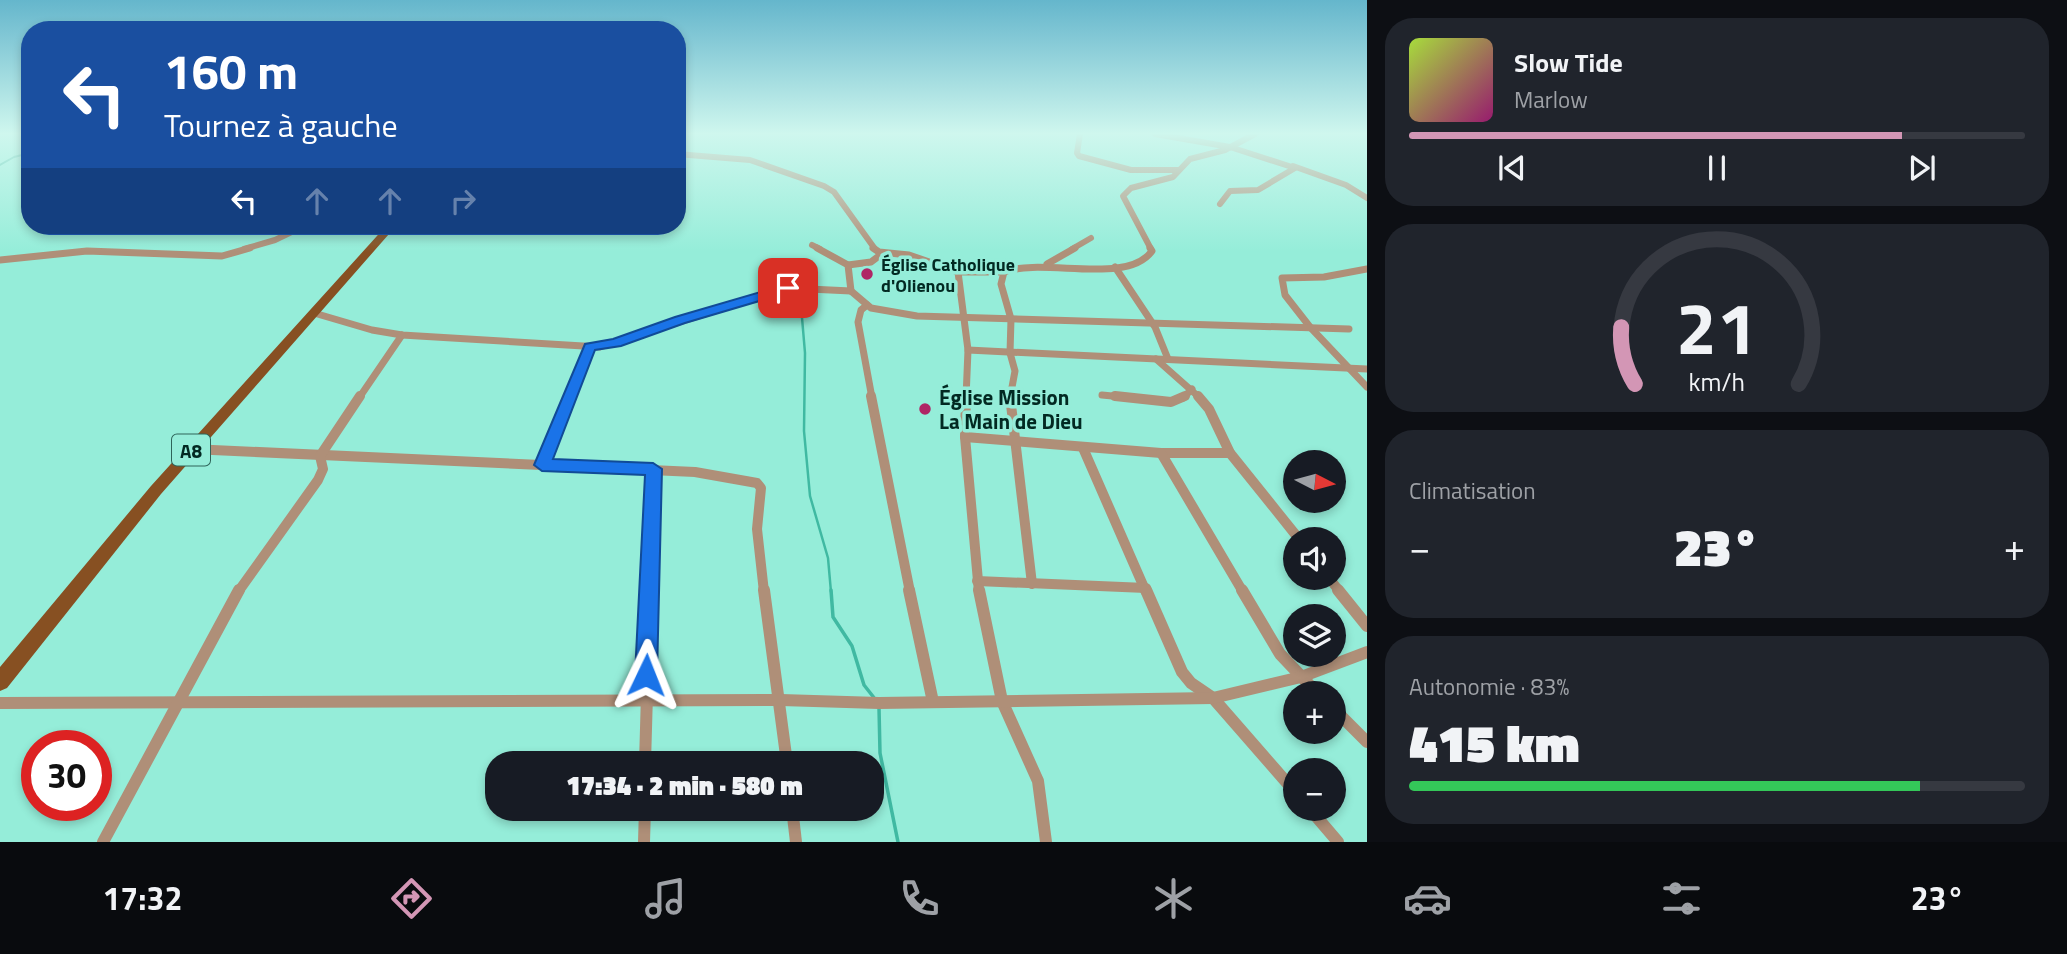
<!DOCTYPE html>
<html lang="fr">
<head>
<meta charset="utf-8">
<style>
	body { margin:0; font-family:"Titillium Web",sans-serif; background:#20242c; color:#f1f3f6; height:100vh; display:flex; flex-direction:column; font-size:26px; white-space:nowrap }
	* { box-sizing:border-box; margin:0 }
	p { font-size:23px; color:#9ea1a6 }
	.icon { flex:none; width:38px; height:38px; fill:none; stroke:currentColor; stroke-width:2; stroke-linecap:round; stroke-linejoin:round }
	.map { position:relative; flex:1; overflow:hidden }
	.side { display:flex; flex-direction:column; gap:18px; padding:18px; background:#0d0f14; width:700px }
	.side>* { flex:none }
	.hud { position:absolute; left:21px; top:21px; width:665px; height:214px; border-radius:28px; box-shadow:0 4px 10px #0003; background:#1a4fa0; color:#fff; overflow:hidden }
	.needle { width:46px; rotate:96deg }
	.controls { position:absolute; left:1283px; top:450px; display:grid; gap:14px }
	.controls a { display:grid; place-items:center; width:63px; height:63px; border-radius:50%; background:#171b24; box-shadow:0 4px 10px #0003; font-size:35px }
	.speed { position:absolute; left:21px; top:730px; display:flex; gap:14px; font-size:35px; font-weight:700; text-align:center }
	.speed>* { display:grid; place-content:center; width:91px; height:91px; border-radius:50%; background:#171b24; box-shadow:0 4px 10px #0003; line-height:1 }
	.speed .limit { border:10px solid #d22; background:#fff; color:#111 }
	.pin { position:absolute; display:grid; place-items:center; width:60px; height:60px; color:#fff; margin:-30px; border-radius:14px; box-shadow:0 4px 10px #0006 }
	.me { position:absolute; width:77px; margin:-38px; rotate:2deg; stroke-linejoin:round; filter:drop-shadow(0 0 5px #0008) }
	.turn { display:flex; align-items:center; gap:24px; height:147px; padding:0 28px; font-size:32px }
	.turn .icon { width:91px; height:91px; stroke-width:2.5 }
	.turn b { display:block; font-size:49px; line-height:60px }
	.lanes { display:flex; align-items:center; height:66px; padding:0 28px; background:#0003; justify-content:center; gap:35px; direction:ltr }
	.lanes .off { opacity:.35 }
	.big { font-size:52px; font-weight:800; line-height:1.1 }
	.side .card { flex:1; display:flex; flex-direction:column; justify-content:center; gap:10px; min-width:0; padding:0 24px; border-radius:28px; background:#20242c }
	.side .dial { align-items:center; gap:0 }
	.dial svg { height:182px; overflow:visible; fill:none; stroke:#363941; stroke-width:7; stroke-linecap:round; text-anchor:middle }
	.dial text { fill:#f1f3f6; stroke:none }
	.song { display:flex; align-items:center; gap:21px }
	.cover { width:84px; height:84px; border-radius:10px; background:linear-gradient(135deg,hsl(80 70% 55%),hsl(320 70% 35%)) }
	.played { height:7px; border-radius:4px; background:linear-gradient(90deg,#d396b5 80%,#363941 80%) }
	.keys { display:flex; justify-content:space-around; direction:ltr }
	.heat { display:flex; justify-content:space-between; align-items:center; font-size:38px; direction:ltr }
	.charge { height:10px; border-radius:5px; background:linear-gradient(90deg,#34c759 83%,#363941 0) }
	.trip { position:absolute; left:485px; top:751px; width:399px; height:70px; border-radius:28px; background:#171b24; box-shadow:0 4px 10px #0003; font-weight:800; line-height:70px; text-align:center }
	.dock { display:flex; height:112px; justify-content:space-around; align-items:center; background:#090b0e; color:#9ea1a6 }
	.dock .icon { width:49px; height:49px }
	.dock .current { color:#d396b5 }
	.dock b { font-size:32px; color:#f1f3f6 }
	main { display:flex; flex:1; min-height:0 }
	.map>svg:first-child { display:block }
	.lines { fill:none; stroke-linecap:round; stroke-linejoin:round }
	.stream-far2 { stroke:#40b9a2; stroke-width:2 }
	.stream-far1 { stroke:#40b9a2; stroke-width:2.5 }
	.stream { stroke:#40b9a2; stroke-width:3.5 }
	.street-far3 { stroke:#af8f78; stroke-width:6 }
	.street-far2 { stroke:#af8f78; stroke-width:7 }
	.street-far1 { stroke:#af8f78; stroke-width:10 }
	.street { stroke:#af8f78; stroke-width:12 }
	.primary { fill:#875022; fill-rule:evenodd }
	.route { fill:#1a73e8; stroke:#114b97; stroke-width:2 }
	.poi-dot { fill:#af2565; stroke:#95edd9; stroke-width:2.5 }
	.labels { text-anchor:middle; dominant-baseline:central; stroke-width:7; stroke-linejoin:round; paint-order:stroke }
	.far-poi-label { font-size:18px; font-weight:bold; fill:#022922; stroke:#95edd9; text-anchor:start }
	.shield { fill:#95edd9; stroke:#2e6459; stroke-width:2 }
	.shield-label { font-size:19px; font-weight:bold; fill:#022922 }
	.poi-label { font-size:21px; font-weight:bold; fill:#022922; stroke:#95edd9; text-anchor:start }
</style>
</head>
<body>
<main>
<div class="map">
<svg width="1367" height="842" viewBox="0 0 1367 842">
	<rect width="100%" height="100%" fill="#95edd9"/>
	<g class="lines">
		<!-- stream-far2 -->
		<polyline class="stream-far2" points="0,165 14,157 30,153"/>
		<!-- stream-far1 -->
		<polyline class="stream-far1" points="800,294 805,353 804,431 810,496 828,558 831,592"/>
		<!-- stream -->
		<g class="stream">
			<polyline points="831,590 833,617 852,646 864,685 875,699"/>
			<polyline points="879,708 880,753 898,842"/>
		</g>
		<!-- street-far3 -->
		<g class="street-far3">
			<polyline points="1080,134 1077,153 1079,156 1131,170 1178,170"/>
			<polyline points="1155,134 1230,147 1295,168 1258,190 1230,191 1220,204"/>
			<polyline points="677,154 750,160 824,186 834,192 875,249"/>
			<polyline points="1293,166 1346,185 1367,198"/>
			<polyline points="812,245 820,249"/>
			<polyline points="244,249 275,240 304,226"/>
			<polyline points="1072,249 1091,238"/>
			<polyline points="1151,249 1123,196 1131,188 1173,177 1190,159 1225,150 1255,134"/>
		</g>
		<!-- street-far2 -->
		<g class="street-far2">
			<polyline points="817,248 848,265 851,291"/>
			<polyline points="873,248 879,252 909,255 958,272 1004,272"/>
			<polyline points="0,260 87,251 222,256 250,248"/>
			<polyline points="1047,264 1075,248"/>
			<polyline points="848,265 871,262 883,253"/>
			<polyline points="1115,267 1155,327 1168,359"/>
			<polyline points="1367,269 1324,277 1282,278 1285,295 1310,327 1367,387"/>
			<polyline points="958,272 968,350 966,398"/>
			<polyline points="867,305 861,310 858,322 872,398"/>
			<polyline points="314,313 372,330 402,335 600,347 788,288 851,291 871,308 917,316 1349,329"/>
			<polyline points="968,350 1367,369"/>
			<polyline points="1156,359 1200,398"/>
			<polyline points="1102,395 1133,398"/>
			<polyline points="359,398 402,335"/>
			<polyline points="569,398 590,347"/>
			<path d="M1010 398 1015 371 1010 353 1011 319 1001 284 1004 272C1043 257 1127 286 1152 251L1150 248"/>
			<polyline points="1183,398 1192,389"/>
		</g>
		<!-- street-far1 -->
		<g class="street-far1">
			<polyline points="871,396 910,592"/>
			<polyline points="966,396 965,437 979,592"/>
			<polyline points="1010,396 1032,584"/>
			<polyline points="1115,396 1171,402 1185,396"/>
			<polyline points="1198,396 1209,409 1230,453 1299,539"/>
			<polyline points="965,437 1161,453 1230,453"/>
			<polyline points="1083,448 1146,592"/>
			<polyline points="191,449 695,472 757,483 761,488 757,529 764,592"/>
			<polyline points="1161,453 1243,592"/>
			<polyline points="542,465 570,396"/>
			<polyline points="1329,578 1340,592"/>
			<polyline points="977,581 1146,588"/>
			<polyline points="238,592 318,480 323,469 320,456 360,396"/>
			<polyline points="650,592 653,469"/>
		</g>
		<!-- street -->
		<g class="street">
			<polyline points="764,590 787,763"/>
			<polyline points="909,590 933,702"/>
			<polyline points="979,590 1002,701 1038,781 1046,842"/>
			<polyline points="1146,590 1182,672 1191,683 1213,698 1295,792"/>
			<polyline points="1242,590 1280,654 1317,693"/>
			<polyline points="1338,590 1367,626"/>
			<polyline points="0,703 781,700 879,703 1213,698 1301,677 1367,652"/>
			<polyline points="1334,709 1367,742"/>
			<polyline points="645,763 650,590"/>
			<polyline points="792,808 796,842"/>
			<polyline points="1309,808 1338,842"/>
			<polyline points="103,842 239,590"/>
			<polyline points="644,842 645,808"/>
		</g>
		<!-- primary -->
		<polygon class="primary" points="386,226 396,226 161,494 7,688 0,691 0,667 151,486"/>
	</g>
	<!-- sky -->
	<linearGradient id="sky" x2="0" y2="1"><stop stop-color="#65b6cc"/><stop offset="0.53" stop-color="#cff7ee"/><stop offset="1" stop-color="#cff7ee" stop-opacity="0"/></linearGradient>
	<rect width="1367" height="252" fill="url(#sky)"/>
	<!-- route -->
	<polygon class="route" points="788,284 793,285 793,291 685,323 621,346 595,350 553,459 653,463 662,469 657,675 654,682 646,685 639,682 635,675 645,475 542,471 534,465 585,344 613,339 675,317"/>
	<!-- markers -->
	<g class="poi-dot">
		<circle cx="867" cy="274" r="7"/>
		<circle cx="925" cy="409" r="7"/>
	</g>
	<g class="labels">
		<!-- far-poi labels -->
		<g class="far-poi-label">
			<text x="881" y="264">Église Catholique<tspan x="881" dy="21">d'Olienou</tspan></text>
		</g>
		<!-- shield labels -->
		<rect class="shield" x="172" y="434.5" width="38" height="31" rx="5"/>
		<g class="shield-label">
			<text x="191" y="450">A8</text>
		</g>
		<!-- poi labels -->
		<g class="poi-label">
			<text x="939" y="397">Église Mission<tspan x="939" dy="24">La Main de Dieu</tspan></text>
		</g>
	</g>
</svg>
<div class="controls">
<a><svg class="needle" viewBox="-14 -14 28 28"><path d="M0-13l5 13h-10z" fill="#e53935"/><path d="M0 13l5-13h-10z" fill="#9ea1a6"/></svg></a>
<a><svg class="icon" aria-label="sound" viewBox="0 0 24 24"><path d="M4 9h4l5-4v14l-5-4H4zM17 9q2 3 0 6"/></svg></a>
<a><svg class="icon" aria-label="layers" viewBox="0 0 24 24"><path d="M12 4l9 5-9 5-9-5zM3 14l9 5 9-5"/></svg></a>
<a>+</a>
<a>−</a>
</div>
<div class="speed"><div class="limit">30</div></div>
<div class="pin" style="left:788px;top:288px;background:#d93025"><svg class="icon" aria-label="arrive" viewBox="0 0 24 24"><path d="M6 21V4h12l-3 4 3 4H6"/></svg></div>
<svg class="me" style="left:646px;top:675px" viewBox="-20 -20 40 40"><path d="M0-17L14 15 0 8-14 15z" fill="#1a73e8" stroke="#fff" stroke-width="4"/></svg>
<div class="trip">17:34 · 2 min · 580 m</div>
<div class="hud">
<div class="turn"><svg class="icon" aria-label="left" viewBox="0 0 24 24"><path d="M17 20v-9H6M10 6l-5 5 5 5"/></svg><div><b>160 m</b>Tournez à gauche</div></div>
<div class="lanes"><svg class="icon" aria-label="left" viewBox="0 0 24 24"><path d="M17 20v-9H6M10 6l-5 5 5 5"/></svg><svg class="icon off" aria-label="ahead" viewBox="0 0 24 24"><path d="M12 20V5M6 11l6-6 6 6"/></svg><svg class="icon off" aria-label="ahead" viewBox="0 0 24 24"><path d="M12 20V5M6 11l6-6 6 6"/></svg><svg class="icon off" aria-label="right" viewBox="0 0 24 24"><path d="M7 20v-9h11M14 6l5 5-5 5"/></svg></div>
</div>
</div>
<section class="side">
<div class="card">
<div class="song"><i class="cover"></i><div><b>Slow Tide</b><p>Marlow</p></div></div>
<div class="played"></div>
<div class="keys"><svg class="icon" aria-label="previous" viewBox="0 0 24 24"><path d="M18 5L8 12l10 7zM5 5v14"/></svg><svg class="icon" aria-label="pause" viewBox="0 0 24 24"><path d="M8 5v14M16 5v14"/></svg><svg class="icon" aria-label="next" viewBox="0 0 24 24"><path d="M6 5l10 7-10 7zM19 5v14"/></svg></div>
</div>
<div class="card dial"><svg viewBox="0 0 100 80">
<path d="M14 69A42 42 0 1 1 86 69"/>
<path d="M14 69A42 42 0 0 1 8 44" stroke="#d396b5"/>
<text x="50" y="56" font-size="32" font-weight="700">21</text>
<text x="50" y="72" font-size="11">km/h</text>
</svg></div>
<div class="card"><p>Climatisation</p>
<div class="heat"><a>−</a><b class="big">23°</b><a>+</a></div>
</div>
<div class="card"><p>Autonomie · 83%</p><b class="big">415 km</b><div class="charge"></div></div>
</section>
</main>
<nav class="dock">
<b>17:32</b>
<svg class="icon current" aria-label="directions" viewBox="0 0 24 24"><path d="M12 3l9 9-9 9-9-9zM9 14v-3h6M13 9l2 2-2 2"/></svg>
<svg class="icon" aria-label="music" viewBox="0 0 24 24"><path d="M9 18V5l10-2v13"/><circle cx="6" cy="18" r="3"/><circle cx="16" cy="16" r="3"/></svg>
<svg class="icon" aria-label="phone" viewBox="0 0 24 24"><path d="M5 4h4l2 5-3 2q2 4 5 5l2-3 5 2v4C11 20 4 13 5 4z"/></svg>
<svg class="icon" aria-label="climate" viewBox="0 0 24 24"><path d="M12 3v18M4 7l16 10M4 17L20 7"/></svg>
<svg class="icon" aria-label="car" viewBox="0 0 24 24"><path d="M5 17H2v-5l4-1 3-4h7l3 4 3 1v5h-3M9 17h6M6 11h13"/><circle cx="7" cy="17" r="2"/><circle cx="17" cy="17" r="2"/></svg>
<svg class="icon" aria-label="filters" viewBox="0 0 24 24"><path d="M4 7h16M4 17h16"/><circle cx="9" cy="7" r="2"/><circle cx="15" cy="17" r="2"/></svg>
<b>23°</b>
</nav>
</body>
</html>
